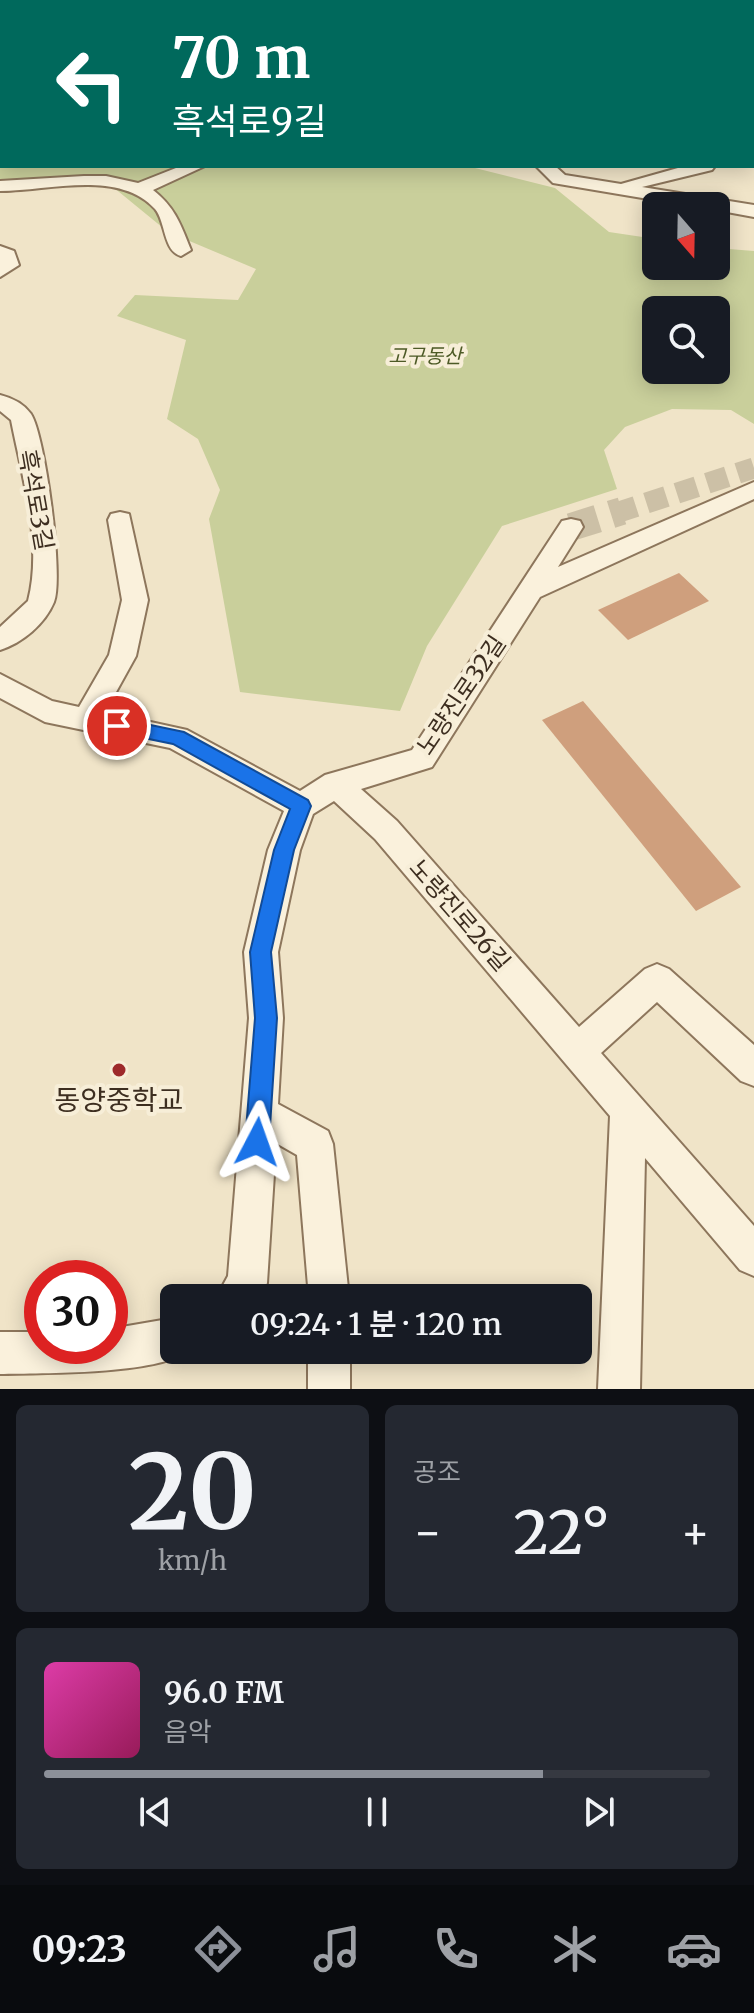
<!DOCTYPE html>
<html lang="ko">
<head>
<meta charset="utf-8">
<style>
	body { margin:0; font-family:Merriweather,"Noto Sans KR",serif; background:#242831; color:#f1f3f6; height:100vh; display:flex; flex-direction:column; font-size:30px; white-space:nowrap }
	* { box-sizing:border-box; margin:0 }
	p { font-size:26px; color:#9ea1a6 }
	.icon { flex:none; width:44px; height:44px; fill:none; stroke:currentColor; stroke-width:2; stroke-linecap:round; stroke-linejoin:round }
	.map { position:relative; height:1389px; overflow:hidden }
	.drawer { display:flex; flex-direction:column; gap:16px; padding:16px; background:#0d0f14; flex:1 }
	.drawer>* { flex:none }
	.hud { position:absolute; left:0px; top:0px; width:754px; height:168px; box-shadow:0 4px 20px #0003; background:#00695c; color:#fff; overflow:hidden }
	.needle { width:52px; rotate:160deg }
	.controls { position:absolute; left:642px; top:192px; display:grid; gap:16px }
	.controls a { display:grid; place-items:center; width:88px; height:88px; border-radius:12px; background:#171b24; box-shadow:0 4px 20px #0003; font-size:40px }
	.speed { position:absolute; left:24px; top:1260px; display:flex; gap:16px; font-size:40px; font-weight:700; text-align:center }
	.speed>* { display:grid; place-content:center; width:104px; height:104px; border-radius:50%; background:#171b24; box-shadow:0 4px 20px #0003; line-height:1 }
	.speed .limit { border:12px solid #d22; background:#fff; color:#111 }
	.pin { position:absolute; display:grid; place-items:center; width:68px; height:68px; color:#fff; margin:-34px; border:4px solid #fff; border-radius:50%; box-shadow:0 2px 8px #0007 }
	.me { position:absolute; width:88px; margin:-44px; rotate:4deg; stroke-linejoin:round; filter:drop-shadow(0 0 6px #0008) }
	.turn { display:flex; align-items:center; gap:28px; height:168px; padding:0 40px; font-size:36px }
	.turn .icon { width:104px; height:104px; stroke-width:2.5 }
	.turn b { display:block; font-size:56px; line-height:68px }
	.big { font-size:60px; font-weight:600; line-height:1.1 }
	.drawer .tile { flex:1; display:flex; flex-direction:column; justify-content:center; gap:12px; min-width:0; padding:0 28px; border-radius:12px; background:#242831 }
	.drawer .dial { align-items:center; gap:0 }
	.dial b { font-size:104px; line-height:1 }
	.song { display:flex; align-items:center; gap:24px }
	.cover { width:96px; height:96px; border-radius:12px; background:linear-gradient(135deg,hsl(320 70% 55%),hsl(330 70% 35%)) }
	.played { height:8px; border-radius:4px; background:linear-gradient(90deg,#8c9099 75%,#363941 75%) }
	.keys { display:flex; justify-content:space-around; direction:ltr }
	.heat { display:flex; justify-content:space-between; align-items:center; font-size:44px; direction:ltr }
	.drawer .tiles { flex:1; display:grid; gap:16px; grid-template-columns:1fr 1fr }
	.tile:last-child { grid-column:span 2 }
	.trip { position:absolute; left:160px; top:1284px; width:432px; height:80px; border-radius:12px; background:#171b24; box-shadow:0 4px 20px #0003; font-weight:600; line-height:80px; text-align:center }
	.tabs { display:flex; height:128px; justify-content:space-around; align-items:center; background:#090b0e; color:#9ea1a6 }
	.tabs .icon { width:56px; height:56px }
	.tabs .active { color:#8c9099 }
	.tabs b { font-size:36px; color:#f1f3f6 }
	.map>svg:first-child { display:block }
	.green { fill:#c9cf9b; fill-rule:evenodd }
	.building { fill:#cf9f7d }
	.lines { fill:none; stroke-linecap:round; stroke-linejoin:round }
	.minor-tunnel-far1 { stroke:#ccc0a6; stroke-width:21; stroke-dasharray:21 11; stroke-linecap:butt }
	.minor-tunnel { stroke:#ccc0a6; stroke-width:28; stroke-dasharray:28 14; stroke-linecap:butt }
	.minor-casing { stroke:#8d765c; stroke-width:4 }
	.minor { fill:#faf1dc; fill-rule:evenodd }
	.route { fill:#1a73e8; stroke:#114b97; stroke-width:2 }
	.poi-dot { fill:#9e2a2b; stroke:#f7eed8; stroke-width:3 }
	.labels { text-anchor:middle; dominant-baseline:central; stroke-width:8; stroke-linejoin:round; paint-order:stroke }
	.far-park-label { font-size:20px; font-style:italic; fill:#4d5a26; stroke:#f7eed8 }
	.street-label { font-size:24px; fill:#3d2e20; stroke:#f7eed8 }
	.near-poi-label { font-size:28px; fill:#3d2e20; stroke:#f7eed8 }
</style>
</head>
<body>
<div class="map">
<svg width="754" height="1389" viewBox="0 0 754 1389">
	<rect width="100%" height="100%" fill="#f0e4c8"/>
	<!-- green -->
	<path class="green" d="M0 141 2 166H467L555 188 609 232 656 239V266H716V248L754 251V424L731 410 672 409 625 427 604 450 617 489 502 526 427 646 400 711 240 692 209 519 220 490 198 439 167 419 186 340 117 316 135 295 238 300 256 269 168 232 113 187 42 185 0 180ZM656 310H716V370H656Z"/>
	<!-- building -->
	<g class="building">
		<polygon points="679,573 709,601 628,640 598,610"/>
		<polygon points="583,701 741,887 696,911 542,720"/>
	</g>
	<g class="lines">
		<!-- minor-tunnel-far1 -->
		<polyline class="minor-tunnel-far1" points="616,513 754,468"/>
		<!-- minor-tunnel -->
		<polyline class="minor-tunnel" points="571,527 622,511"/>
		<defs>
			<g id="minor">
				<polygon points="51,0 69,0 50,2"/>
				<rect x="244" y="0" width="14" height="2"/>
				<polygon points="740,0 754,0 754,5 752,2"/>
				<rect x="0" y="61" width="2" height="10"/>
				<rect x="752" y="86" width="2" height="10"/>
				<rect x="0" y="129" width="2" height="10"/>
				<polygon points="752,149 754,149 752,160"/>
				<path d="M181 166H205L153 190C175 207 181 225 191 250L181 256C163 251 166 222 155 209 119 169 47 191 0 191V181L84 176H106L138 183Z"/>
				<polygon points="536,166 555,166 565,175 621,184 685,166 715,166 712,170 642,187 754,205 754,217 716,210 716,206 690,206 559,184 553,183"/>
				<polygon points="0,246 14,251 19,265 0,277"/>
				<path d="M0 395C12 398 23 403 31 414 45 435 64 577 54 602 45 624 22 643 0 650V627L28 601C43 543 22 477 11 420L0 411Z"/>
				<polygon points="754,482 754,499 540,597 432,767 361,789 397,821 579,1027 645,969 657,964 669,969 754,1045 754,1086 741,1081 657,1002 601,1053 754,1226 754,1276 740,1270 645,1158 640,1389 598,1389 610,1116 375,839 334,801 313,814 300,850 278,952 283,1018 278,1104 328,1131 333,1144 349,1298 309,1298 297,1155 276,1143 267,1283 260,1298 216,1298 228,1276 249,1018 244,952 268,850 284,811 170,748 45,722 0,698 0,674 52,701 79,707 109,655 122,600 108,520 111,514 120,512 129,514 148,600 136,656 105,712 187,730 300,791 325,775 412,750 562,521 571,519 580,521 583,527 558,567"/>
				<path d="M174 1318V1350H189C161 1375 40 1373 0 1374V1332H42V1346H110V1329Z"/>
				<rect x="308" y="1350" width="42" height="39"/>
			</g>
		</defs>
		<!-- minor casing -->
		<use href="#minor" class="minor-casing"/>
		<!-- minor -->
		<use href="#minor" class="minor"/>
	</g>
	<!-- route -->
	<polygon class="route" points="117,718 184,732 308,800 311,806 294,850 271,952 277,1018 269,1142 266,1150 257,1154 249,1150 245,1142 255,1018 250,952 274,850 290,809 173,744 110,731 107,726"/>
	<!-- markers -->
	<circle class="poi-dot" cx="119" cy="1070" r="8"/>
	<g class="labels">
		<!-- far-park labels -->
		<g class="far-park-label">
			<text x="425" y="355">고구동산</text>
		</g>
		<!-- street labels -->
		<g class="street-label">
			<text transform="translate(36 500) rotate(80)">흑석로3길</text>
			<text transform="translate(461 695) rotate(-56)">노량진로32길</text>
			<text transform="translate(460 915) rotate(49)">노량진로26길</text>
		</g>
		<!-- near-poi labels -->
		<g class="near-poi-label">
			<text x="119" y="1100">동양중학교</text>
		</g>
	</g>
</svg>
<div class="controls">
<a><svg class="needle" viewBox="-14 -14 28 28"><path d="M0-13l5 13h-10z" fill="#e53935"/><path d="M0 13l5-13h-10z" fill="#9ea1a6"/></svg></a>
<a><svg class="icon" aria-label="search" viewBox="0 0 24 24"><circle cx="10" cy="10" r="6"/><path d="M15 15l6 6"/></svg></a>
</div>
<div class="speed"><div class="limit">30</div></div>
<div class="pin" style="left:117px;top:726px;background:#d93025"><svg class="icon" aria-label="arrive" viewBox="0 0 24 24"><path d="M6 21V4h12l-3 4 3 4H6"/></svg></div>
<svg class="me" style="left:257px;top:1142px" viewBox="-20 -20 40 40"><path d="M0-17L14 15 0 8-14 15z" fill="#1a73e8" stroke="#fff" stroke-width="4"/></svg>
<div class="trip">09:24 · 1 분 · 120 m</div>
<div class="hud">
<div class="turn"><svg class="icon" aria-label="left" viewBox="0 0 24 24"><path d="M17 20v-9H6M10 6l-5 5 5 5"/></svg><div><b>70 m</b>흑석로9길</div></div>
</div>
</div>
<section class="drawer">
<div class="tiles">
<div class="tile dial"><b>20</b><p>km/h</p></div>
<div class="tile"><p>공조</p>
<div class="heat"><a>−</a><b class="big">22°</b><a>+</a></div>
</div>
<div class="tile">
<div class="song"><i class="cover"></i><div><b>96.0 FM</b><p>음악</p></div></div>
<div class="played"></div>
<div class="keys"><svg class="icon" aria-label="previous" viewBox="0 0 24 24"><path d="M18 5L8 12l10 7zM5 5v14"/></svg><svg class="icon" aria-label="pause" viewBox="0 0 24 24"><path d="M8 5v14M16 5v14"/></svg><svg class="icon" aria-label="next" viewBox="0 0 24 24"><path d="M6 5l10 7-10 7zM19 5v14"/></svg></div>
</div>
</div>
</section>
<nav class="tabs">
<b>09:23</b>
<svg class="icon active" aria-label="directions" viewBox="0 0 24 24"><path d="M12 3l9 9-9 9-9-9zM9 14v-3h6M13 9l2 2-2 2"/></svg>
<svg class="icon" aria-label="music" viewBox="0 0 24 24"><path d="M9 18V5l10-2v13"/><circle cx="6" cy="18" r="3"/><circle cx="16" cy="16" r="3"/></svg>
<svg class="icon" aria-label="phone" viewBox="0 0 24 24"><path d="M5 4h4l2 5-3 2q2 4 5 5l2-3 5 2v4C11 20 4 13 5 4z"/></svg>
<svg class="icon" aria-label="climate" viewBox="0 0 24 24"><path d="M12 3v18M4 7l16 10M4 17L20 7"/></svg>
<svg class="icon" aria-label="car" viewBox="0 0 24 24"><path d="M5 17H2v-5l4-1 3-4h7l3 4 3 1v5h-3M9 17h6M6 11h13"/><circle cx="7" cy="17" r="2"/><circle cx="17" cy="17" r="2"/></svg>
</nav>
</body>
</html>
